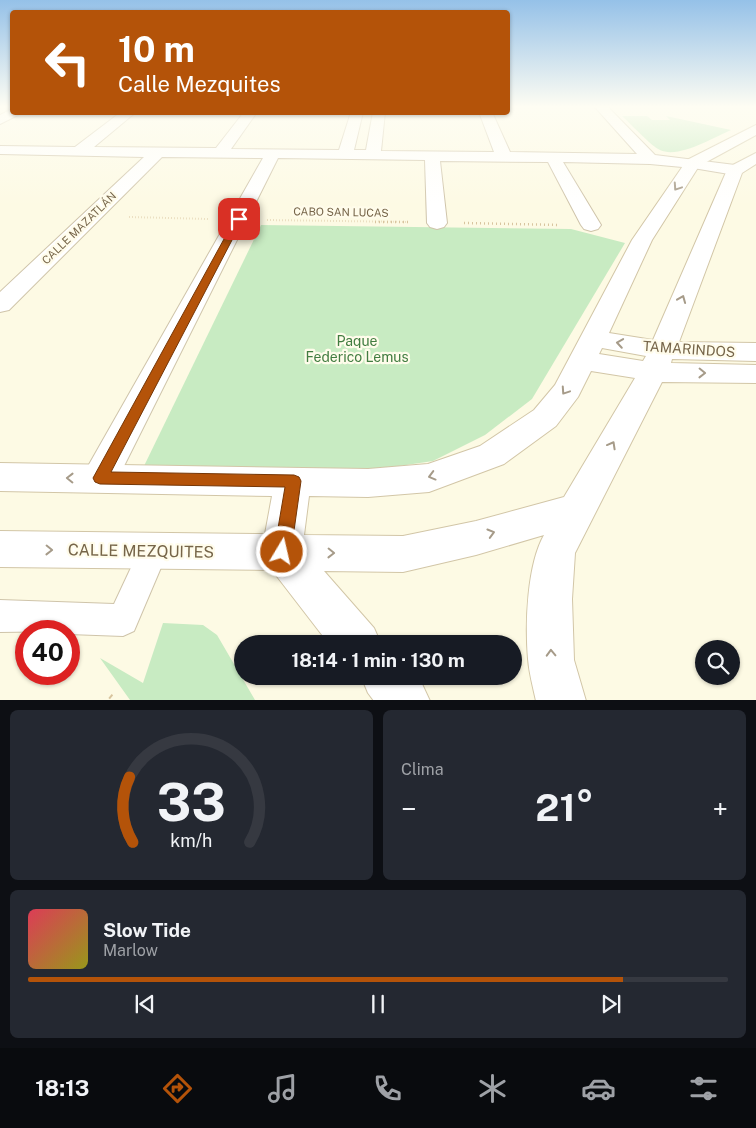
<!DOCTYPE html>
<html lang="es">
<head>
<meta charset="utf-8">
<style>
	body { margin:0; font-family:"Public Sans",sans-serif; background:#242831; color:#f1f3f6; height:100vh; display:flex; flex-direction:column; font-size:19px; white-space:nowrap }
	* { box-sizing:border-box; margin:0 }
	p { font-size:16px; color:#9ea1a6 }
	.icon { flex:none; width:28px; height:28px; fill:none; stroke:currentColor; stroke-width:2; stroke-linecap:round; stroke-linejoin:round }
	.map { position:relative; height:700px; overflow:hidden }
	.drawer { display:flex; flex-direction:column; gap:10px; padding:10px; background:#0d0f14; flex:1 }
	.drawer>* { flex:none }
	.guide { position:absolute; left:10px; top:10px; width:500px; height:105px; border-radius:5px; box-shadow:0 1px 4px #0004; background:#b45309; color:#fff; overflow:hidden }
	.tools { position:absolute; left:695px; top:640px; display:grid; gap:10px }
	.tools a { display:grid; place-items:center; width:45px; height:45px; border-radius:50%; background:#171b24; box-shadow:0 1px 4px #0004; font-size:25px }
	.speed { position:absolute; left:15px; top:620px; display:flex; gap:10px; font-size:25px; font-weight:700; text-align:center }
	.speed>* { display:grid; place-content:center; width:65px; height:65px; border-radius:50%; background:#171b24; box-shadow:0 1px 4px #0004; line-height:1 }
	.speed .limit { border:8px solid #d22; background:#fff; color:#111 }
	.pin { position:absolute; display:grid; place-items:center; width:42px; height:42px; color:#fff; margin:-21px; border-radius:10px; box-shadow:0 2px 8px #0006 }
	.me { position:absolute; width:55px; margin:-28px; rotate:9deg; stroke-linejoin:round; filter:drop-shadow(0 0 4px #0008) }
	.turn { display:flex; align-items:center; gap:18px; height:105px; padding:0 25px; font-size:22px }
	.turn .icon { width:65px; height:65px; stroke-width:2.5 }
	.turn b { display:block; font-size:35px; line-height:42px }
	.big { font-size:38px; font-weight:700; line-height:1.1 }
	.drawer .card { flex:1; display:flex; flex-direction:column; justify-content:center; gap:8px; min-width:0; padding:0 18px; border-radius:8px; background:#242831 }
	.drawer .dial { align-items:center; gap:0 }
	.dial svg { height:130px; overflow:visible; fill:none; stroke:#363941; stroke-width:7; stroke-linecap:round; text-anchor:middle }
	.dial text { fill:#f1f3f6; stroke:none }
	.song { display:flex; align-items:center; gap:15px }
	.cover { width:60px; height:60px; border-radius:8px; background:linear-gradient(135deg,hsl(350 70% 55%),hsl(60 70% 35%)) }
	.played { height:5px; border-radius:2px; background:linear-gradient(90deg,#b45309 85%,#363941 85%) }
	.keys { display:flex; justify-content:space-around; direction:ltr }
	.heat { display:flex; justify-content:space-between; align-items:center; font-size:28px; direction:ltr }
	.drawer .tiles { flex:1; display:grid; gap:10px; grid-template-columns:1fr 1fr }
	.card:last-child { grid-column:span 2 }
	.trip { position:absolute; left:234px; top:635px; width:288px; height:50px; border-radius:25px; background:#171b24; box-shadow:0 1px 4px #0004; font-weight:700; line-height:50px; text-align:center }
	.menu { display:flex; height:80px; justify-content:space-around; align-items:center; background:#090b0e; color:#9ea1a6 }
	.menu .icon { width:35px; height:35px }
	.menu .on { color:#b45309 }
	.menu b { font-size:22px; color:#f1f3f6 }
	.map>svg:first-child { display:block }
	.green { fill:#c8ebc2 }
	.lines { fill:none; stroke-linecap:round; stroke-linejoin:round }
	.lane-casing { stroke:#cfc4aa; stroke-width:2 }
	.street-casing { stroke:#cfc4aa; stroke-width:2 }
	.secondary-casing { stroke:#d2c6a7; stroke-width:2 }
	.path-far2 { stroke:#d8c49e; stroke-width:2; stroke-dasharray:0.5 2.5; stroke-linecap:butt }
	.path-far1 { stroke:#d8c49e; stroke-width:2.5; stroke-dasharray:1 3; stroke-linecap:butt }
	.path { stroke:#d8c49e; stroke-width:5; stroke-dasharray:2 6; stroke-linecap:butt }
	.lane { fill:#fff; fill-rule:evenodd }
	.street { fill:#fff; fill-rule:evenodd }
	.secondary { fill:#fff; fill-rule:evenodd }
	.oneway { stroke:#a69b89 }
	.route { fill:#b45309; stroke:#753606 }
	.labels { text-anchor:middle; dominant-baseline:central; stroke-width:4.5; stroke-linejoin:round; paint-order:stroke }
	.far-street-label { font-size:11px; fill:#766549; stroke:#fffceb }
	.park-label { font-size:14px; fill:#427d41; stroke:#fffceb }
	.street-label { font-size:14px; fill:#766549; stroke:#fffceb }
	.near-street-label { font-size:16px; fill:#766549; stroke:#fffceb }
</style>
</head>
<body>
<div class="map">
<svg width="756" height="701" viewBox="0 0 756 701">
	<rect width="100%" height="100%" fill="#fdfae4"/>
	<!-- green -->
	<g class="green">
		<path d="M622 116H647L652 120H670L666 116 731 130C714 137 679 159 660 150 651 146 631 124 622 116Z"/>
		<polygon points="261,225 571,229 625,243 532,399 485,435 433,461 366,471 144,466"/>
		<polygon points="163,623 203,625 217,635 255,700 130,700 100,658 143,683"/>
	</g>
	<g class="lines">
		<defs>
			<polygon id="lane" points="153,538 163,542 168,551 134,631 123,636 69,634 69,631 0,632 0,600 114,604 143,542"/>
			<g id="street">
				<polygon points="594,106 607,106 655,155 735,165 741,167 743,170 741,173 735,175 693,168 650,164 563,162 601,225 598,229 591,231 584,229 581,225 548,162 440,161 447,223 444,227 437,229 430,227 427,223 425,160 278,158 113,488 100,492 87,488 82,478 87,468 263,158 162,157 9,310 0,312 0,292 144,157 0,154 0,146 75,147 121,112 136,112 94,147 216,148 244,112 257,112 231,149 339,150 351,112 363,112 354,150 366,150 373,112 385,112 381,151 494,152 479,112 492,112 510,152 637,154"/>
				<polygon points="12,109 12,112 20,112 18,115 0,124 0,115"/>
			</g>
			<g id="secondary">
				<path d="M756 125V135L699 166 652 240 609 333 653 340 727 170 729 167 756 153V164L742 173 679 342 756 343V361L672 359 671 363 756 365V383L662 382 575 553 572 599 574 660 586 701H536C533 687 529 673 528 659 525 624 527 565 544 535L476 555 403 572 324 571 374 628 381 644H329L272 570 0 567V531L265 534 272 496 0 491V463L368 469 428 464 480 446 534 410 555 385 632 240 687 160ZM602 348 646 356 643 361 599 354ZM591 371 635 378 564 497 476 521 403 536 304 535 309 496 368 497 429 492 504 464 556 426 578 397Z"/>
				<polygon points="361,676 416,676 422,684 430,701 374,701 368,693"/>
			</g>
		</defs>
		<!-- lane casing -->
		<use href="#lane" class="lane-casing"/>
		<!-- street casing -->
		<use href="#street" class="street-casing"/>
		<!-- secondary casing -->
		<use href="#secondary" class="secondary-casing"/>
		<!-- path-far2 -->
		<g class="path-far2">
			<polyline points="129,217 208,219"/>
			<polyline points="267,220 408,222"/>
		</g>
		<!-- path-far1 -->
		<g class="path-far1">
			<polyline points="375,222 408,222"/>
			<polyline points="464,223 560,225"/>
		</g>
		<!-- path -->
		<polyline class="path" points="110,696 116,701"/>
		<!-- lane -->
		<use href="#lane" class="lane"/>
		<!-- street -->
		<use href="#street" class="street"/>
		<!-- secondary -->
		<use href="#secondary" class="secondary"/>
	</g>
	<!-- one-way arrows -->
	<defs><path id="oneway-chevron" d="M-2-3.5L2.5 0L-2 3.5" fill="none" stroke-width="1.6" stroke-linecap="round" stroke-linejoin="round" transform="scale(1.25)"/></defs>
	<g class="oneway">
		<use href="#oneway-chevron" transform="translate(677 187) rotate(124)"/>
		<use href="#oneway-chevron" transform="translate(682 299) rotate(-68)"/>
		<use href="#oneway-chevron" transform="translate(620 343) rotate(-171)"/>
		<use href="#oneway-chevron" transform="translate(702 373) rotate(1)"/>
		<use href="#oneway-chevron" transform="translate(565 391) rotate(124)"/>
		<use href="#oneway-chevron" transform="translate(612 445) rotate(-61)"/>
		<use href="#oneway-chevron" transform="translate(432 476) rotate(165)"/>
		<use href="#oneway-chevron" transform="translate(70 478) rotate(-179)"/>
		<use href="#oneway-chevron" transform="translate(491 533) rotate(-16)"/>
		<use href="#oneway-chevron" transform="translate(49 550) rotate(1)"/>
		<use href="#oneway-chevron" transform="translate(331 553) rotate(1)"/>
		<use href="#oneway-chevron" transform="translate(551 653) rotate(-92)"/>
	</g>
	<!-- sky -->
	<linearGradient id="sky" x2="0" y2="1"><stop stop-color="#95c1e8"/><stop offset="0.52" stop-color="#fefdf3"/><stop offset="1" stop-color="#fefdf3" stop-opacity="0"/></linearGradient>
	<rect width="756" height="205" fill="url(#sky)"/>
	<!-- route -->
	<polygon class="route" points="239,217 243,219 111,472 294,475 299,477 301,481 291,552 288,558 282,560 277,558 274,552 285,487 100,484 95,482 93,478 235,219"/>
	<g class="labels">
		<!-- far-street labels -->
		<g class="far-street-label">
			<text transform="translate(341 212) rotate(1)">CABO SAN LUCAS</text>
			<text transform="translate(79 228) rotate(-44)">CALLE MAZATLÁN</text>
		</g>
		<!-- park labels -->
		<g class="park-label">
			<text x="357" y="341">Paque<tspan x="357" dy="16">Federico Lemus</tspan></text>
		</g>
		<!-- street labels -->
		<g class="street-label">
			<text transform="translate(689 349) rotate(4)">TAMARINDOS</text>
		</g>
		<!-- near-street labels -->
		<g class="near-street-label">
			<text transform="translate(141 551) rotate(1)">CALLE MEZQUITES</text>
		</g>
	</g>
</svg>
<div class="tools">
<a><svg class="icon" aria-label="search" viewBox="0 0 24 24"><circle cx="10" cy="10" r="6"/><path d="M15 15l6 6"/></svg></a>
</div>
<div class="speed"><div class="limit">40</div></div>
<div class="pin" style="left:239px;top:219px;background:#d93025"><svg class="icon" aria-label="arrive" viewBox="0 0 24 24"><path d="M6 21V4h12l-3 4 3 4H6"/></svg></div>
<svg class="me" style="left:282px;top:552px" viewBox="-20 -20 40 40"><circle r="17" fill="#b45309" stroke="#fff" stroke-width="3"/><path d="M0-11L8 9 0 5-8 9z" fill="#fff"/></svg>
<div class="trip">18:14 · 1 min · 130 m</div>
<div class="guide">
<div class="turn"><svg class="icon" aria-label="left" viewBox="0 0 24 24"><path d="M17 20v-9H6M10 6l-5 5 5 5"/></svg><div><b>10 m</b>Calle Mezquites</div></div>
</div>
</div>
<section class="drawer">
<div class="tiles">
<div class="card dial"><svg viewBox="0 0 100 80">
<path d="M14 69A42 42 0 1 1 86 69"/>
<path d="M14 69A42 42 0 0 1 12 29" stroke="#b45309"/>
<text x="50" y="56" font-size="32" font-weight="700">33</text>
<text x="50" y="72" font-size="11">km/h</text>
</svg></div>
<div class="card"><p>Clima</p>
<div class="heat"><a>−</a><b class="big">21°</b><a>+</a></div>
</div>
<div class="card">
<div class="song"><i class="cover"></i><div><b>Slow Tide</b><p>Marlow</p></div></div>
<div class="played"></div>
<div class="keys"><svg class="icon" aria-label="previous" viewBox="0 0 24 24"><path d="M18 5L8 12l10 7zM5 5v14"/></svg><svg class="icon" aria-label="pause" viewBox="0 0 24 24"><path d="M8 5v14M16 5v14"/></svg><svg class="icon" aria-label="next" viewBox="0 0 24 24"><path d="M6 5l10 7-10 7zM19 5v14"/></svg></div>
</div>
</div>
</section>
<nav class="menu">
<b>18:13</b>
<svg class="icon on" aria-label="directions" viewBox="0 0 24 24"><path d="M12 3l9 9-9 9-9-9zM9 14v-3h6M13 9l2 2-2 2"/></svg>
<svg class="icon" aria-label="music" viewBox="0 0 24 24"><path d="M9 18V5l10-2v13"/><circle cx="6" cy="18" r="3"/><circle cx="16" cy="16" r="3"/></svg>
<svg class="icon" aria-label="phone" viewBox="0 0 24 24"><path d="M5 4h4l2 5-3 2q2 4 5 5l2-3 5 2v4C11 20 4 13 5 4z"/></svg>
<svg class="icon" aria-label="climate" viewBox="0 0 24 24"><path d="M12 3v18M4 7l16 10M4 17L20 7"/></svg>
<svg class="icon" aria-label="car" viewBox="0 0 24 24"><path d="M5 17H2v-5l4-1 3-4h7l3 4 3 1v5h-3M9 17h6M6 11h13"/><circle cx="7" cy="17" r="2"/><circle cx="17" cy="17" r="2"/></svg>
<svg class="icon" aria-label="filters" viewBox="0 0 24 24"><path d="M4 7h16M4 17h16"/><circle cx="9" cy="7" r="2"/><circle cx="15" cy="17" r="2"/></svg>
</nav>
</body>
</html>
